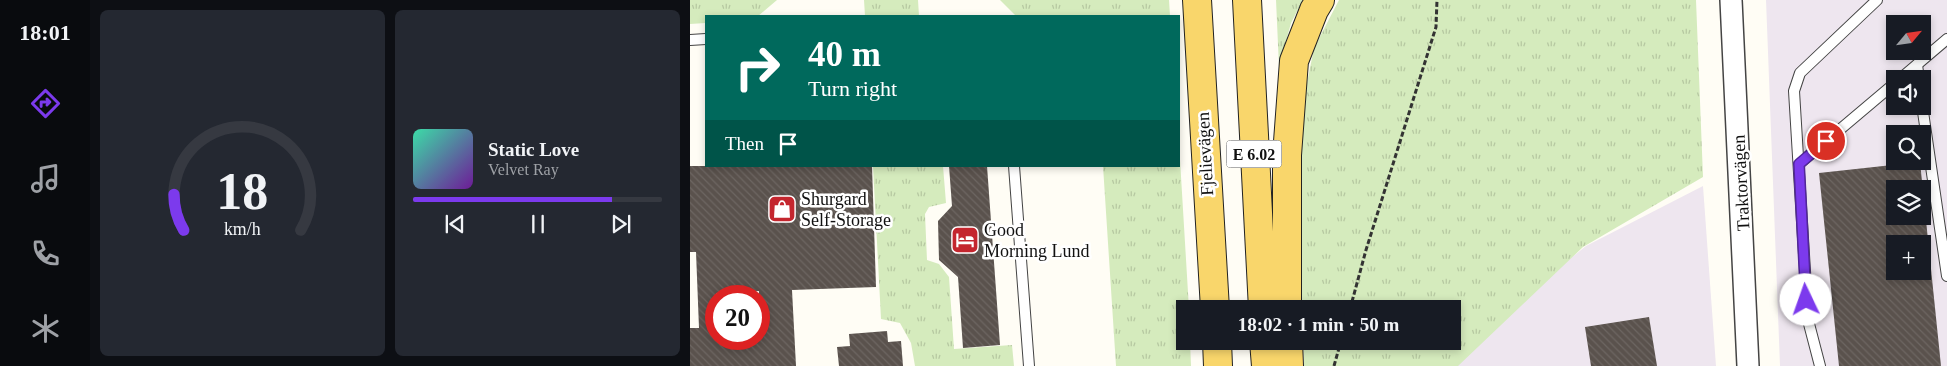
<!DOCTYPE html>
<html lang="en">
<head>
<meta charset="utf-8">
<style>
	body { margin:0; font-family:"Times New Roman",serif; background:#242831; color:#f1f3f6; height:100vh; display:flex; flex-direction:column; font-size:19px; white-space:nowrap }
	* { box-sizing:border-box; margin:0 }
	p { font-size:16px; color:#9ea1a6 }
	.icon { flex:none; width:28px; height:28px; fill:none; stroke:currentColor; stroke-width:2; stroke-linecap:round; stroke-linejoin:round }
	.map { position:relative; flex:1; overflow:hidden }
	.details { display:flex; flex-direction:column; gap:10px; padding:10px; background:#0d0f14; width:600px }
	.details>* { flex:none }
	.guide { position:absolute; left:15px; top:15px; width:475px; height:152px; border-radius:0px; box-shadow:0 2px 8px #0003; background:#00695c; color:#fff; overflow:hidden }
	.needle { width:32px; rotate:61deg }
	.buttons { position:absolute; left:1196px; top:15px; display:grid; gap:10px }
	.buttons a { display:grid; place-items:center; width:45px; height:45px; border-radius:0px; background:#171b24; box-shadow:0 2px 8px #0003; font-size:25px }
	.speed { position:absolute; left:15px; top:285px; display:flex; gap:10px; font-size:25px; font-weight:700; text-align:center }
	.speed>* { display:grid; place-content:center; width:65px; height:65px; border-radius:50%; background:#171b24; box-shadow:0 2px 8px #0003; line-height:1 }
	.speed .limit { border:8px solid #d22; background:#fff; color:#111 }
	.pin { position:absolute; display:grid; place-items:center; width:42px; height:42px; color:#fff; margin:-21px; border:2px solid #fff; border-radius:50%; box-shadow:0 1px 5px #0007 }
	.me { position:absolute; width:55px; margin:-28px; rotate:357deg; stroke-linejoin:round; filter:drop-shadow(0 0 4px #0008) }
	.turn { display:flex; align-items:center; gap:18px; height:105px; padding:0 20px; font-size:22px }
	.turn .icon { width:65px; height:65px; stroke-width:2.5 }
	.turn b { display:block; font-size:35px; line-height:42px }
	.then { display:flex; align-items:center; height:48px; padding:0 20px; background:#0003; gap:10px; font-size:19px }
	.details .tile { flex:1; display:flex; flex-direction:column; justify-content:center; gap:8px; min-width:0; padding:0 18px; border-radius:8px; background:#242831 }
	.details .dial { align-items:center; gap:0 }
	.dial svg { height:130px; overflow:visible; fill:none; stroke:#363941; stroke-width:7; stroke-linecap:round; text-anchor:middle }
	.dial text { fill:#f1f3f6; stroke:none }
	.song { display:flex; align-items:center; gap:15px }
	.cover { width:60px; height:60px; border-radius:8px; background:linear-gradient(135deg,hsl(160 70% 55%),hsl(280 70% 35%)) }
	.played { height:5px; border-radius:2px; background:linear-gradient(90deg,#7c3aed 80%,#363941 80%) }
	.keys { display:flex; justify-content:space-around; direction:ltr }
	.details .tiles { flex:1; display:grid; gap:10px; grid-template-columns:repeat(2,1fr) }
	.trip { position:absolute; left:486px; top:300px; width:285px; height:50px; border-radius:0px; background:#171b24; box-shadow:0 2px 8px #0003; font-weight:700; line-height:50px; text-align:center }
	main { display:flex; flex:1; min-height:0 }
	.dock { display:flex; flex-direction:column; width:90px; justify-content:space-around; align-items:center; background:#090b0e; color:#9ea1a6 }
	.dock .icon { width:35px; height:35px }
	.dock .on { color:#7c3aed }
	.dock b { font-size:22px; color:#f1f3f6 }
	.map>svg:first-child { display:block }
	.industrial { fill:#eee6ef; fill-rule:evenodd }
	.grass { fill:url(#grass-tufts) }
	.building { fill:url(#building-back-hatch); fill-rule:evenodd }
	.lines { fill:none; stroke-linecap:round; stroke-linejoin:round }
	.service-casing { stroke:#444; stroke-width:12 }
	.minor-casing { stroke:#444; stroke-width:24 }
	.primary-casing { stroke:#222; stroke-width:30 }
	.path { stroke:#333; stroke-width:3; stroke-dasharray:5 2.5; stroke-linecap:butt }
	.service { stroke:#fff; stroke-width:10 }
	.minor { stroke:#fff; stroke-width:21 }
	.primary { stroke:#f9d66b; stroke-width:28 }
	.route-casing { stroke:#51269a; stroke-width:12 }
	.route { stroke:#7c3aed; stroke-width:9 }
	.labels { text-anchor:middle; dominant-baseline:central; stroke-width:5; stroke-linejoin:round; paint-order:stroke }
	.shield { fill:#fff; stroke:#585858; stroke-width:1 }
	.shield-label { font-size:16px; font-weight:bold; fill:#111 }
	.street-label { font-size:18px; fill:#111; stroke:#fff }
	.poi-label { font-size:18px; fill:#111; stroke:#fff; text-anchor:start }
</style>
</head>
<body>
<main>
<nav class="dock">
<b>18:01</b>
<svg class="icon on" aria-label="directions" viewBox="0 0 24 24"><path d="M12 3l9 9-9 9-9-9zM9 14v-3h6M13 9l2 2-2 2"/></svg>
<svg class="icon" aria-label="music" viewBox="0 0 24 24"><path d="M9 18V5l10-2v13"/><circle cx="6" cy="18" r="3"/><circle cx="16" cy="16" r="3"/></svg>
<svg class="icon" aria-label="phone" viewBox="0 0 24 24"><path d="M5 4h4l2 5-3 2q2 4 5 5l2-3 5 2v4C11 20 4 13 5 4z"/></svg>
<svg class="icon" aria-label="climate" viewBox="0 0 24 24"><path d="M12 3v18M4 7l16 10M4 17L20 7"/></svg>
</nav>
<section class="details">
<div class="tiles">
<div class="tile dial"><svg viewBox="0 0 100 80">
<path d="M14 69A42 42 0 1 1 86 69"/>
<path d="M14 69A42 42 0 0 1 8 47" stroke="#7c3aed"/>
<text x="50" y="56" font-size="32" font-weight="700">18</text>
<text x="50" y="72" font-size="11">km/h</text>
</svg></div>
<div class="tile">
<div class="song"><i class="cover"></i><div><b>Static Love</b><p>Velvet Ray</p></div></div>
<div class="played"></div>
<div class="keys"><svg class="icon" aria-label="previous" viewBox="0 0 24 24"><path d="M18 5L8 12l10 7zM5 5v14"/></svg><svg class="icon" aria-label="pause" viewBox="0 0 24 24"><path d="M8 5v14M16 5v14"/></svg><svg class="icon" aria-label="next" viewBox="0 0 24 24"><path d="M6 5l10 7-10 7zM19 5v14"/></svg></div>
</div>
</div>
</section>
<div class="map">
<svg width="1257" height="366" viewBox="0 0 1257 366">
	<defs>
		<pattern id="grass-tufts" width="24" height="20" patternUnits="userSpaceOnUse" patternTransform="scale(1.25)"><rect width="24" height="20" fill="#d5ebbd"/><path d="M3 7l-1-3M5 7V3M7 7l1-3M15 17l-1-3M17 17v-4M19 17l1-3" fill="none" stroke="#b6c8a1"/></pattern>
		<pattern id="building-back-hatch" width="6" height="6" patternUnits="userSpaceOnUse" patternTransform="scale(1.25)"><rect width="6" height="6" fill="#5a524d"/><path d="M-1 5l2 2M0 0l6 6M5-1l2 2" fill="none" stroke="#6d6662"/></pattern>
	</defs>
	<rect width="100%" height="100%" fill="#fffdf5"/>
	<!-- industrial -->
	<g class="industrial">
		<path d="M1076 0H1257V366H1090ZM1205 24H1232V51H1205ZM1205 79H1232V106H1205ZM1205 134H1232V161H1205ZM1205 189H1232V216H1205ZM1205 244H1232V271H1205Z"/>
		<polygon points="1013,186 1026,366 746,366 896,246"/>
	</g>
	<!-- grass -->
	<g class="grass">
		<polygon points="0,0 87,0 68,16 16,16 16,23 0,24"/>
		<polygon points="174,0 228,0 229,16 175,16"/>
		<polygon points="310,0 479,0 480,16 326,16"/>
		<polygon points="586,0 613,0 601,23 589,67"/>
		<polygon points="649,0 1006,0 1013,177 893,247 768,366 614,366 613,341 762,341 762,309 611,309 606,213 610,118 624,48"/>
		<polygon points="489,143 499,309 495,309 495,341 500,341 501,366 426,366 413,166 489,166"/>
		<polygon points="183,166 253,166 256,203 239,207 235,214 237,260 249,264 259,277 264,349 322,345 324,366 225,366 221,343 210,323 191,319"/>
	</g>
	<!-- building -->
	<g class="building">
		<path d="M1230 162 1251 366H1149L1129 173ZM1205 189H1232V216H1205ZM1205 244H1232V271H1205Z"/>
		<path d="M0 166H182L186 287 102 290 106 366H0V328H9L6 252H0ZM69 291V339H26V293Z"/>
		<polygon points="259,166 297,166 310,345 273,348 268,277 249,260 248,221 262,206"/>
		<polygon points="959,317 967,366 901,366 895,327"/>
		<polygon points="197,331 198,342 211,341 213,366 149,366 147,347 160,346 159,334"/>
	</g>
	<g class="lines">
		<defs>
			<g id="service">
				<polyline points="0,40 16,39"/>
				<polyline points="1227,65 1229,79"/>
				<polyline points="1210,79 1257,39"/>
				<polyline points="1232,105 1257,276"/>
				<polyline points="1109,164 1205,83"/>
				<polyline points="324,166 339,366"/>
				<polyline points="1130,366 1118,320 1104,91 1110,73 1187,0"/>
			</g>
			<polyline id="minor" points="1041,0 1058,366"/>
			<g id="primary">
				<polyline points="507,0 525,309"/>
				<polyline points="557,0 573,309"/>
				<polyline points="597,309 597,155 604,61 624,10 630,0"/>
				<polyline points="527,341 528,366"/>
				<polyline points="574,341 576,366"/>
				<polyline points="598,341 599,366"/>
			</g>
		</defs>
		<!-- service casing -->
		<use href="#service" class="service-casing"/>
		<!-- minor casing -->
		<use href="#minor" class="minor-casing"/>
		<!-- primary casing -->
		<use href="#primary" class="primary-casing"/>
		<!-- path -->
		<g class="path">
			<polyline points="660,309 676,250 746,27 747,0"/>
			<polyline points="644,366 651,341"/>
		</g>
		<!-- service -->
		<use href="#service" class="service"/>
		<!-- minor -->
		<use href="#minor" class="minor"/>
		<!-- primary -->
		<use href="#primary" class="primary"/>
	</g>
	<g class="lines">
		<defs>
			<polyline id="route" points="1116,300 1109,164 1136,141"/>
		</defs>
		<!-- route casing -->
		<use href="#route" class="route-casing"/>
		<!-- route -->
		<use href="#route" class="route"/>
	</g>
	<!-- icons -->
	<defs>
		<symbol id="shop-square" viewBox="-11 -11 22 22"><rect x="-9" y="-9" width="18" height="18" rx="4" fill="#c4262e" stroke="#fff"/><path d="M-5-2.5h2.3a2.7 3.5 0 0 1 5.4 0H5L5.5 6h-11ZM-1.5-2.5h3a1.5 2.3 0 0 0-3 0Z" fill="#fff"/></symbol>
		<symbol id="hotel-square" viewBox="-11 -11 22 22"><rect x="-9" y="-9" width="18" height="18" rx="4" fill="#c4262e" stroke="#fff"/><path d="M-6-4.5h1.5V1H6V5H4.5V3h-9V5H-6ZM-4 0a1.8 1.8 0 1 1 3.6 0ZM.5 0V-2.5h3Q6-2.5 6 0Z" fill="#fff"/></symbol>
	</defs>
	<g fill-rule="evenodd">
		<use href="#shop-square" x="76" y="193" width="32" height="32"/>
		<use href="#hotel-square" x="259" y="224" width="32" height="32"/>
	</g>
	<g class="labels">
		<!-- shield labels -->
		<rect class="shield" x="536.5" y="140.5" width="55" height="27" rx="4"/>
		<g class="shield-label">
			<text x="564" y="154">E 6.02</text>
		</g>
		<!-- street labels -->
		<g class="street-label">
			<text transform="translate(515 154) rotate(-93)">Fjelievägen</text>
			<text transform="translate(1051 183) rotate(-93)">Traktorvägen</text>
		</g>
		<!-- poi labels -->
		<g class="poi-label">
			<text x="111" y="199">Shurgard<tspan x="111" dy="21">Self-Storage</tspan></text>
			<text x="294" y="230">Good<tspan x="294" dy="21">Morning Lund</tspan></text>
		</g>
	</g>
</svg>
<div class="buttons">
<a><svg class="needle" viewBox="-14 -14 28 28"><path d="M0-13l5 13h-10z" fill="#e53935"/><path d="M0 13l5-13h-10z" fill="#9ea1a6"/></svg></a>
<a><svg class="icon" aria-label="sound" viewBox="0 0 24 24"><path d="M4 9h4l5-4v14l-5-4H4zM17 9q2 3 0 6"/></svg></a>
<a><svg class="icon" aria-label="search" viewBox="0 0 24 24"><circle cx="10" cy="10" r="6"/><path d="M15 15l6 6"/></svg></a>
<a><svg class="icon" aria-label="layers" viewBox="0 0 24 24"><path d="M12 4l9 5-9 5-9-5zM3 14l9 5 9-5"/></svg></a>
<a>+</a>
</div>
<div class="speed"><div class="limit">20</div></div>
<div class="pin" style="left:1136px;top:141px;background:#d93025"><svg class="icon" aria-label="arrive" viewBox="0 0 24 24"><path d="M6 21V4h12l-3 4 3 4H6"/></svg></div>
<svg class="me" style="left:1116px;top:300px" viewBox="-20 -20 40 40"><circle r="19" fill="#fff"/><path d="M0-13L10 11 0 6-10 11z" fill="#7c3aed"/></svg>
<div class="trip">18:02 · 1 min · 50 m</div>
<div class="guide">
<div class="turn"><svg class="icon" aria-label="right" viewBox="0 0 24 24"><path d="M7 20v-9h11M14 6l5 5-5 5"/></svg><div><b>40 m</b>Turn right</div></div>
<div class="then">Then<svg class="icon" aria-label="arrive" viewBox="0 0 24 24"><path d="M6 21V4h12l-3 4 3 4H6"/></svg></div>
</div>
</div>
</main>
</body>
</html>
